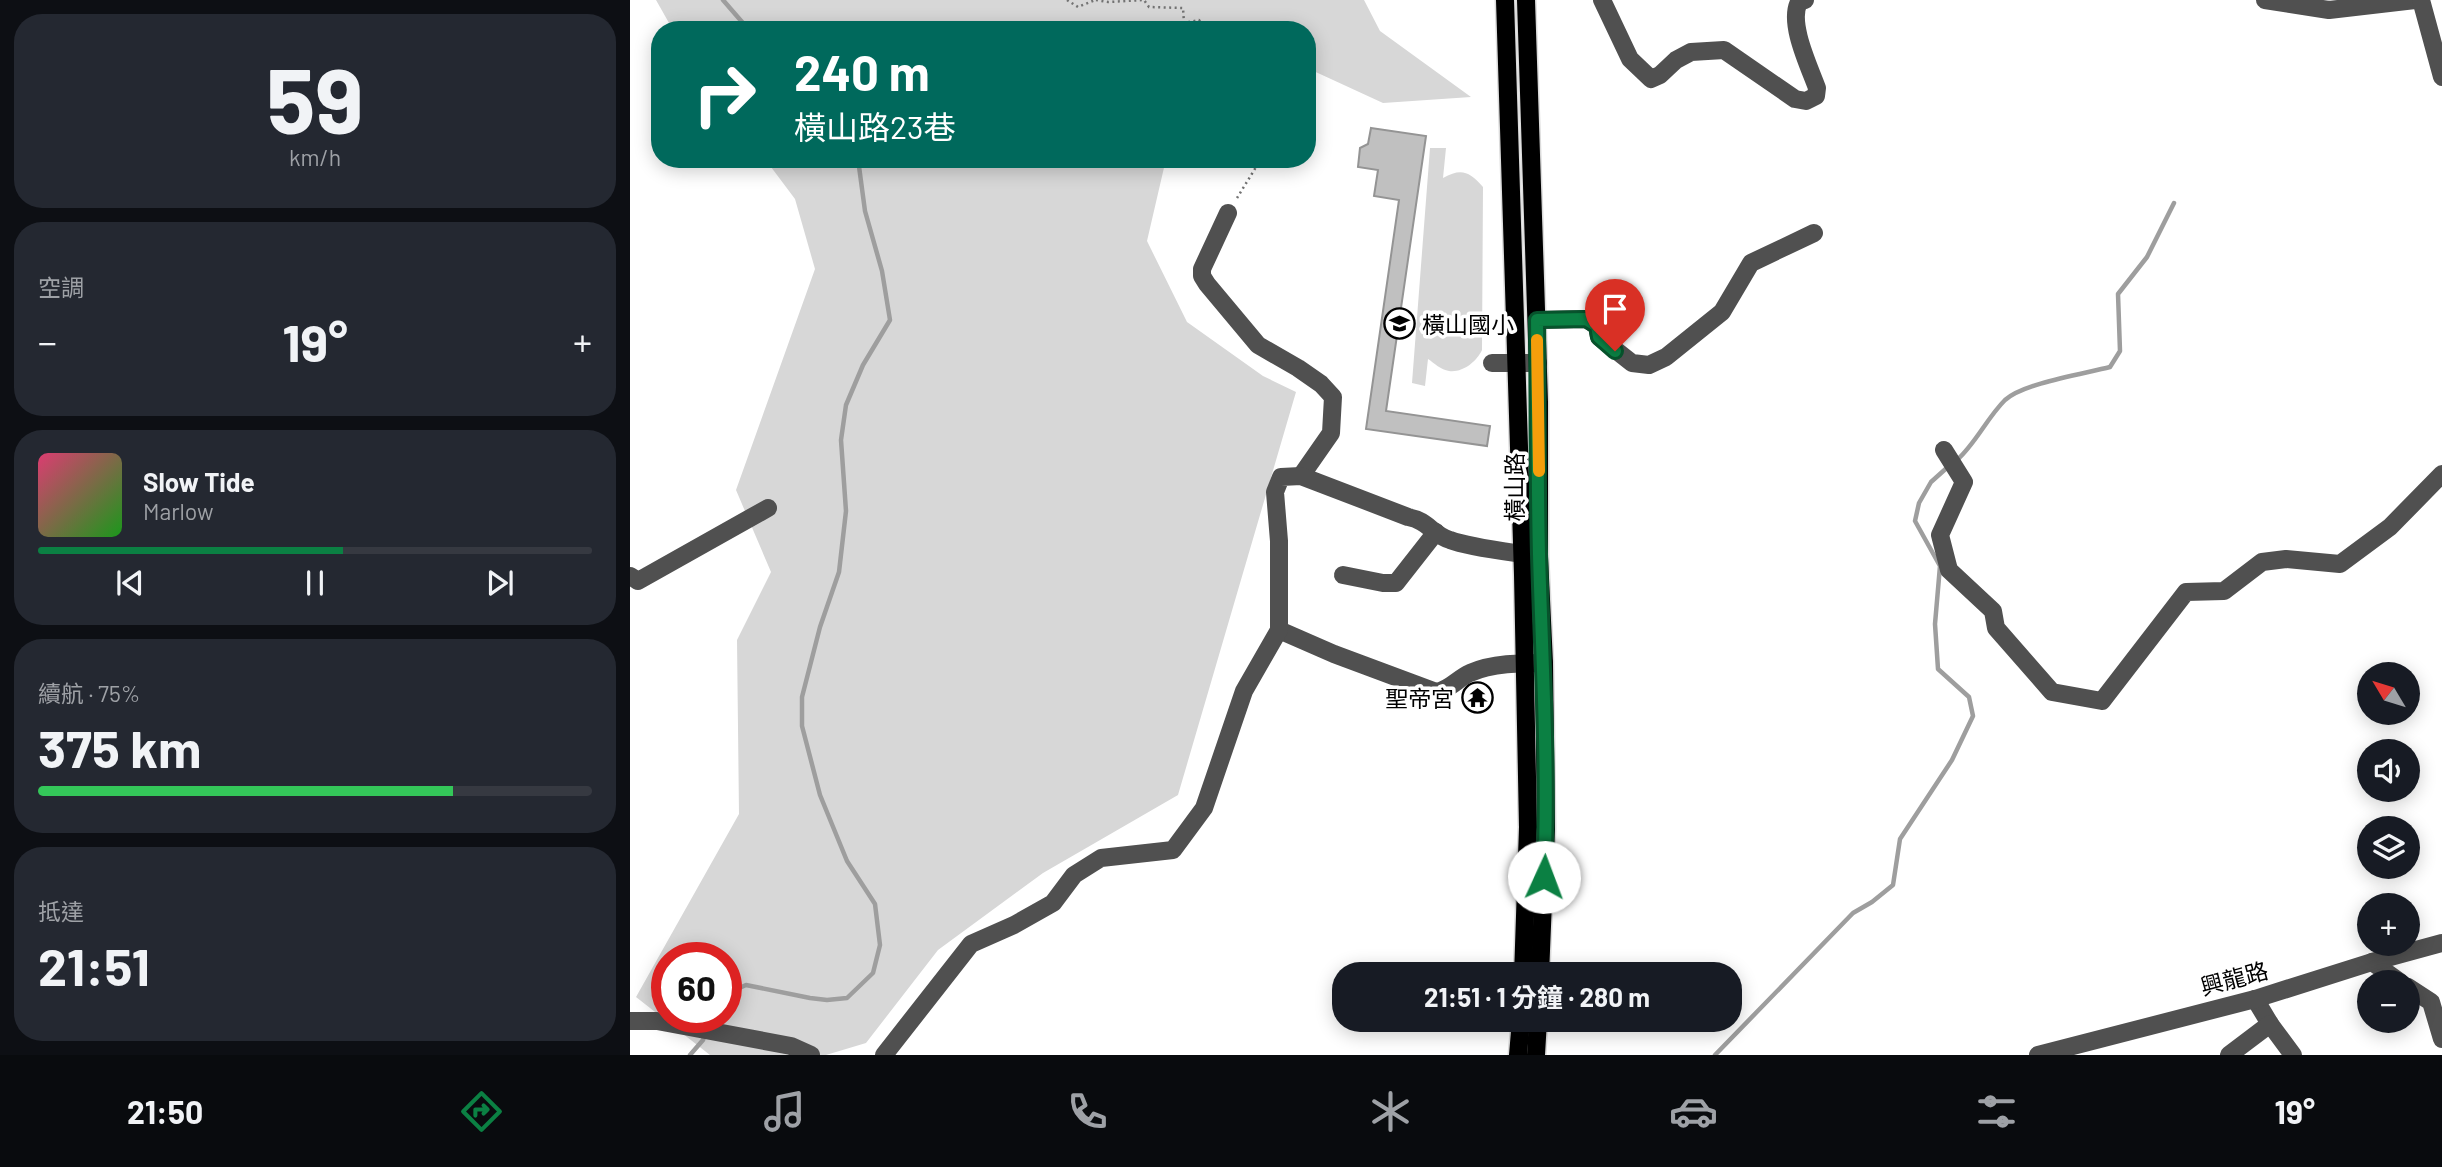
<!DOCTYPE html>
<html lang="zh-TW">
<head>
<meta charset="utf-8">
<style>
	body { margin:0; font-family:Barlow,"Noto Sans TC",sans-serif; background:#242831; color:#f1f3f6; height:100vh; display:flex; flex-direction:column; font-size:26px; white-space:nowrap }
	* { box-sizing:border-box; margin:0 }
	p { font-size:23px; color:#9ea1a6 }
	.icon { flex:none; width:38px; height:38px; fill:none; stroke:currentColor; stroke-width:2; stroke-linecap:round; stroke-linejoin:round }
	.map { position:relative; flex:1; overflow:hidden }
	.details { display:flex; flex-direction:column; gap:14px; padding:14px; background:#0d0f14; width:630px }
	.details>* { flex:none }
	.top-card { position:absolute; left:21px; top:21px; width:665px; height:147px; border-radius:28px; box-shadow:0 4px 18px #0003; background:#00695c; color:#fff; overflow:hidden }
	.needle { width:46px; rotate:308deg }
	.fabs { position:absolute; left:1727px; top:662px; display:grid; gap:14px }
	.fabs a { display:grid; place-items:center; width:63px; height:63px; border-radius:50%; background:#171b24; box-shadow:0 4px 18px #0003; font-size:35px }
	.speed { position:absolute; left:21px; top:942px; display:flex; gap:14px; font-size:35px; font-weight:700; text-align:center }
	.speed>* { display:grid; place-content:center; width:91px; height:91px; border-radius:50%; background:#171b24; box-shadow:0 4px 18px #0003; line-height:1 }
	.speed .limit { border:10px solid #d22; background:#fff; color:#111 }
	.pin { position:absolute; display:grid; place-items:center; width:60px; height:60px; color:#fff; margin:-72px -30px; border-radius:50% 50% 50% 0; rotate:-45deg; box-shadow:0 0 7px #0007 }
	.pin .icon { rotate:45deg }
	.me { position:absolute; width:77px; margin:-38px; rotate:2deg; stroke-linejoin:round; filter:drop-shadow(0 0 5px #0008) }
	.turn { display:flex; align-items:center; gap:24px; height:147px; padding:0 28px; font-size:32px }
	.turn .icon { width:91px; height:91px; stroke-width:2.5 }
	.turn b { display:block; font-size:49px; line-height:60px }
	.big { font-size:52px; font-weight:700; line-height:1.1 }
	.details .card { flex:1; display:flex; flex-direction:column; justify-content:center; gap:10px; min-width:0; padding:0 24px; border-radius:28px; background:#242831 }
	.details .dial { align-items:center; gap:0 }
	.dial b { font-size:91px; line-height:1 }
	.song { display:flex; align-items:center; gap:21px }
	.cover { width:84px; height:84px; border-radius:10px; background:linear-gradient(135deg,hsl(340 70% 55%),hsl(120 70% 35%)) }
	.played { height:7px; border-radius:4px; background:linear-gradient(90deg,#0b8043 55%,#363941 55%) }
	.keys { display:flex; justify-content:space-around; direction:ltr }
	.heat { display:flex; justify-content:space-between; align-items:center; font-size:38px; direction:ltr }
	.charge { height:10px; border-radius:5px; background:linear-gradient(90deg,#34c759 75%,#363941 0) }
	.trip { position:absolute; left:702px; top:962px; width:410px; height:70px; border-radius:28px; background:#171b24; box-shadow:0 4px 18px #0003; font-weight:700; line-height:70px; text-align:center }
	.menu { display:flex; height:112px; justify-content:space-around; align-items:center; background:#090b0e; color:#9ea1a6 }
	.menu .icon { width:49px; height:49px }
	.menu .current { color:#0b8043 }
	.menu b { font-size:32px; color:#f1f3f6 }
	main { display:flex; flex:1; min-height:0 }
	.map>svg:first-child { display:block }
	.green { fill:#d7d7d7; fill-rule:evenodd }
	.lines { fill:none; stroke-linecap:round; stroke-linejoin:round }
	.stream { stroke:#9e9e9e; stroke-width:4.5 }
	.building { fill:#c0c0c0; stroke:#949494; stroke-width:2 }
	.major-casing { stroke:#dbdbdb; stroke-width:21 }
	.path { stroke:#727272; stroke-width:2.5; stroke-dasharray:2 3.5; stroke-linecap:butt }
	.minor { stroke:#505050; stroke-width:18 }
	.major { stroke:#000; stroke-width:18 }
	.route-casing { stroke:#07532c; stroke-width:18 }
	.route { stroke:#0b8043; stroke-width:12 }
	.slow { stroke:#f59e0b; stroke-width:12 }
	.labels { text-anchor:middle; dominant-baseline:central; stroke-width:7; stroke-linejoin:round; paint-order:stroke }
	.poi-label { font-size:23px; fill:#000; stroke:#fff; text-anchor:start }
	.street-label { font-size:23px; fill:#000; stroke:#fff }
</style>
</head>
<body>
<main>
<section class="details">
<div class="card dial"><b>59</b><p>km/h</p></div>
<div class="card"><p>空調</p>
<div class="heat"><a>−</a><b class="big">19°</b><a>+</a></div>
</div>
<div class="card">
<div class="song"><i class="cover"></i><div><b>Slow Tide</b><p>Marlow</p></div></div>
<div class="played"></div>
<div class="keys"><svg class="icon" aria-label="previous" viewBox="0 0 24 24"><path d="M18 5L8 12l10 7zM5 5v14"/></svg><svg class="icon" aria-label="pause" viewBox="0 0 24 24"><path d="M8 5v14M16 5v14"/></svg><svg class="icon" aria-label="next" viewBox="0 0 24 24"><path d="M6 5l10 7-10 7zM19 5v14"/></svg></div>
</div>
<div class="card"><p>續航 · 75%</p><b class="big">375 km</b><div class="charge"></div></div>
<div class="card"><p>抵達</p><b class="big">21:51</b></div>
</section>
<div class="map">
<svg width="1812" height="1055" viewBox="0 0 1812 1055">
	<rect width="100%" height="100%" fill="#fff"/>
	<!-- green -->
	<g class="green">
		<polygon points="26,0 734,0 750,31 841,97 753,103 677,68 677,30 43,30"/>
		<path d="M800 148H816L813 178C831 168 839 171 853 187L852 350C847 361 833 373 819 371 811 370 804 363 798 359L795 386 782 383Z"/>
		<path d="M135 159H536L517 241 557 322 633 376 666 392 548 795 413 873 308 950 236 1043 196 1055H80L6 997 109 814 107 640 141 572 106 490 185 269 165 199ZM37 957H96V1017H37Z"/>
	</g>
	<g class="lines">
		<!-- stream -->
		<g class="stream">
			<polyline points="93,0 119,30"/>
			<path d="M1327 460C1346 443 1357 418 1375 400 1394 383 1453 374 1480 367L1490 351 1488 294 1517 257 1544 203"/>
			<polyline points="96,994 116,985 180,998 197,1000 217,998 243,973 250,945 245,904 217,861 190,795 172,726 172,697 190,627 209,572 216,511 211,440 216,405 233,365 260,320 252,271 235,211 228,159"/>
			<polyline points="60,1055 73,1040 75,1034"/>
			<polyline points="1085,1055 1223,913 1242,902 1263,885 1270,839 1322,760 1343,716 1339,697 1308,669 1305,624 1310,566 1285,521 1289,503 1301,482 1320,465"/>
		</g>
	</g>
	<!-- building -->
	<polygon class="building" points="741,128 796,136 756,411 860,426 857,446 736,429 769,200 744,196 748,170 728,167 730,148 738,144"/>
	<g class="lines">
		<defs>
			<g id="major">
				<polyline points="875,0 893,575 898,827 893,975"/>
				<polyline points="896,0 909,402 909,557 914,663 916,829 910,975"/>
				<polyline points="888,1055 891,1020"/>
				<polyline points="906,1055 908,1020"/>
			</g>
		</defs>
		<!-- major casing -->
		<use href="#major" class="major-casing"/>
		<!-- path -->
		<g class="path">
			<polyline points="437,0 448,7 465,0"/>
			<polyline points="466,0 478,2 514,0 519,7 553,8 554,23 569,20 575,30"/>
			<polyline points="607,198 631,159"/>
		</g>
		<!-- minor -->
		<g class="minor">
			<path d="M972 0 1000 59 1021 79 1030 75 1046 60 1061 52 1094 50 1165 99 1176 101 1186 96 1187 88C1179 66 1158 23 1169 2L1175 0"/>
			<polyline points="1635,0 1699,10 1785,0"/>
			<polyline points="1791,0 1812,77"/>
			<polyline points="598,213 572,269 572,276 577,284 628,345 668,368 691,384 703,397 701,433 671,476"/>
			<polyline points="907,320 956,319 967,326 969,337 1002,363 1019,365 1036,357 1092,312 1121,263 1184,233"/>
			<polyline points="862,363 908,363"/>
			<polyline points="1314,450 1334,482 1310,535 1319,570 1363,611 1366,628 1422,692 1472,701 1556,592 1594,591 1632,562 1656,559 1710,564 1760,527 1812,474"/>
			<polyline points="713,575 753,583 766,583 806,532"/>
			<polyline points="0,576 8,581 138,508"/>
			<path d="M649 630 704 654 806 692C820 690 828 678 840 673 862 663 891 663 914 663"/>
			<polyline points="1742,962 1770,982"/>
			<polyline points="1778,987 1801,1002 1812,1039"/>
			<polyline points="1625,999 1640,1024 1663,1055"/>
			<polyline points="0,1021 27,1021 161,1046 181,1055"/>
			<path d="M254 1055 341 944 384 925 423 903 444 875 471 858 543 850 574 808 614 691 649 630V541L645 492 651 477 671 476 778 517C799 521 801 534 820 540 841 548 882 552 906 556"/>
			<polyline points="1408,1055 1625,999 1742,962 1812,943"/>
			<polyline points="1599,1055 1640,1024"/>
		</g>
		<!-- major -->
		<use href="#major" class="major"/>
	</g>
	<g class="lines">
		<defs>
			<path id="route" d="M914 877C919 770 912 662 909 554 907 476 908 398 907 320L956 319 967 326 969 337 985 351"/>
		</defs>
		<!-- route casing -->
		<use href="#route" class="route-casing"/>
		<!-- route -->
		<use href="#route" class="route"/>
		<!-- slow -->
		<polyline class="slow" points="907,340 909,471"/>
	</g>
	<!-- icons -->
	<defs>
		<symbol id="school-ring" viewBox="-11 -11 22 22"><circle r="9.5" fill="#fff" stroke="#000" stroke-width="1.5"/><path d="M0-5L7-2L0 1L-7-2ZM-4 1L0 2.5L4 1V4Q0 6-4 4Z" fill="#000"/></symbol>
		<symbol id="temple-ring" viewBox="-11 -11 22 22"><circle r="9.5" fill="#fff" stroke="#000" stroke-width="1.5"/><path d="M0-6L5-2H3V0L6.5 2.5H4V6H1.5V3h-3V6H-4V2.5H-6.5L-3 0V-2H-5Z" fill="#000"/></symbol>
	</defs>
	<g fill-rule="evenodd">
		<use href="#school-ring" x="752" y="306" width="35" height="35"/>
		<use href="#temple-ring" x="830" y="680" width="35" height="35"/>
	</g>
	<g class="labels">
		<!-- poi labels -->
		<g class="poi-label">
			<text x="792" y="324">橫山國小</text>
			<text x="824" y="698" text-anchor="end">聖帝宮</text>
		</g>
		<!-- street labels -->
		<g class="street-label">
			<text transform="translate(884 487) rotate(-90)">橫山路</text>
			<text transform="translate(1604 978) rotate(-15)">興龍路</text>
		</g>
	</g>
</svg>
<div class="fabs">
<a><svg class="needle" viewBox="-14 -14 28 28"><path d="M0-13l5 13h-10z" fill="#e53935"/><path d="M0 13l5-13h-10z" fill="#9ea1a6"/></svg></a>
<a><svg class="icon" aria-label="sound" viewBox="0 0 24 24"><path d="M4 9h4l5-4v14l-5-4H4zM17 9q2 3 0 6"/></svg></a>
<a><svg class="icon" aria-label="layers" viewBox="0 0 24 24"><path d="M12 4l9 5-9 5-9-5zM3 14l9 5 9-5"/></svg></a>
<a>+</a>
<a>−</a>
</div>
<div class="speed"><div class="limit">60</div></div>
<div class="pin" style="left:985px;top:351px;background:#d93025"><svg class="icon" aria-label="arrive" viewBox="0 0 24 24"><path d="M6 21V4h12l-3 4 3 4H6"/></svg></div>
<svg class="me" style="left:914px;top:877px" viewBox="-20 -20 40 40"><circle r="19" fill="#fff"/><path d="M0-13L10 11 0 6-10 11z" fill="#0b8043"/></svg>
<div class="trip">21:51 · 1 分鐘 · 280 m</div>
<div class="top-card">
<div class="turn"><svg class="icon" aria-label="right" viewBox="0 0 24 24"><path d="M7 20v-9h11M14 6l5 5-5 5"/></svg><div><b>240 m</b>橫山路23巷</div></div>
</div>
</div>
</main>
<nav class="menu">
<b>21:50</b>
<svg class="icon current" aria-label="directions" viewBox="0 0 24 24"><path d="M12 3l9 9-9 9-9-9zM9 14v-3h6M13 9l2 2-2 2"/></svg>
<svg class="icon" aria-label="music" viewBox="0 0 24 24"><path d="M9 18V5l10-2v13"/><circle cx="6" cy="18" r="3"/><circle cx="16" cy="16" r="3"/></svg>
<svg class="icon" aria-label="phone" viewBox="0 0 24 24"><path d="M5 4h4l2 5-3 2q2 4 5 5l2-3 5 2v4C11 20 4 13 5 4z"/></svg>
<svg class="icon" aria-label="climate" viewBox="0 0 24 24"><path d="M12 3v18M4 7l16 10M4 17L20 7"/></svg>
<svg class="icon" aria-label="car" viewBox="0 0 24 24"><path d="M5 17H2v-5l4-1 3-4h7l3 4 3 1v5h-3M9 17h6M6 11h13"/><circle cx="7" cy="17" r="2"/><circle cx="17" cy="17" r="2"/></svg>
<svg class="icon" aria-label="filters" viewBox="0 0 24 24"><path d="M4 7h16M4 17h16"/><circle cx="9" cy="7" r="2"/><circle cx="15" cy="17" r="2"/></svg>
<b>19°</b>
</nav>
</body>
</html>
